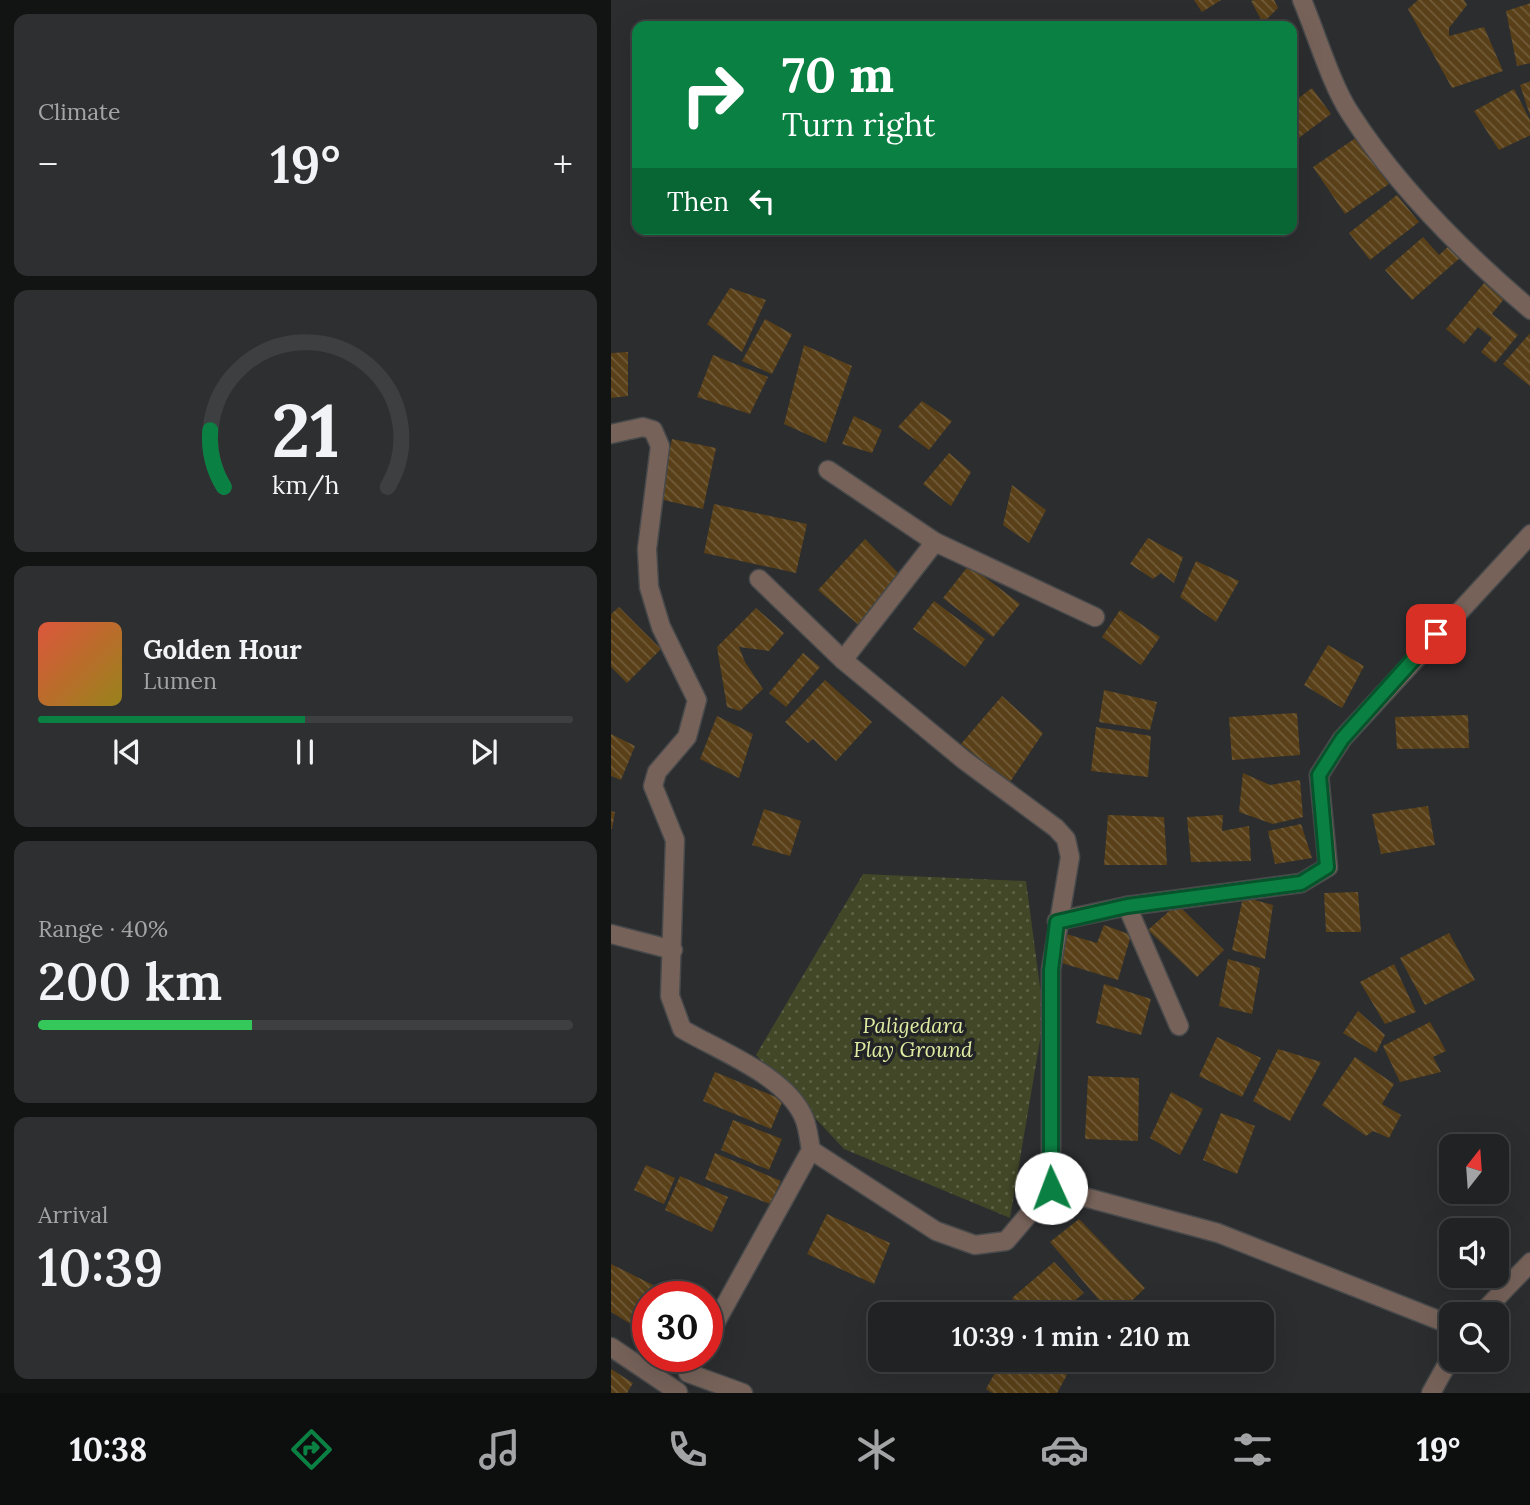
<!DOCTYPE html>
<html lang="en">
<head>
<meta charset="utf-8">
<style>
	body { margin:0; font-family:Lora,serif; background:#2d2f30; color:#f1f3f6; height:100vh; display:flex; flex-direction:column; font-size:26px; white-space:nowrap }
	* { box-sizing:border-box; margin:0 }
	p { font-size:23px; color:#a2a4a6 }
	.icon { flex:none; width:38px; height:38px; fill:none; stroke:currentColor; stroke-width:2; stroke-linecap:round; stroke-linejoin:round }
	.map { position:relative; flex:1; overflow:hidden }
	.panel { display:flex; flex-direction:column; gap:14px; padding:14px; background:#121313; width:611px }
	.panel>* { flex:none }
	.top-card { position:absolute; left:21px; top:21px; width:665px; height:214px; border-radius:14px; box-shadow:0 7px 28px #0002,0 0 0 2px #3d3f41; background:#0b8043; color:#fff; overflow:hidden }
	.needle { width:46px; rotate:17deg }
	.buttons { position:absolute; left:828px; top:1134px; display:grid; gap:14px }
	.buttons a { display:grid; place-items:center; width:70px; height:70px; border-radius:14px; background:#202223; box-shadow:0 7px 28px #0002,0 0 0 2px #3d3f41; font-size:35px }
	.speed { position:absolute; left:21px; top:1281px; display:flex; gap:14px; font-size:35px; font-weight:700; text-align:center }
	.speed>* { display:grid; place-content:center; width:91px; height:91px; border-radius:50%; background:#202223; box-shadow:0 7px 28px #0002,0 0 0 2px #3d3f41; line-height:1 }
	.speed .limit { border:10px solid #d22; background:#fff; color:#111 }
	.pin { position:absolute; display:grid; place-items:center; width:60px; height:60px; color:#fff; margin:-30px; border-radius:14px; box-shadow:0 4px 10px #0006 }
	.me { position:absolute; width:77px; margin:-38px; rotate:358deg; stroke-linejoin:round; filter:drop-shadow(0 0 5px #0008) }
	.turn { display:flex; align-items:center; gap:24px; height:147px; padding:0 35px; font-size:32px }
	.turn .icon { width:91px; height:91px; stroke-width:2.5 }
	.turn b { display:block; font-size:49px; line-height:60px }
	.then { display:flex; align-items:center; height:66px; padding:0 35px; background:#0003; gap:14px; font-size:26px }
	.big { font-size:52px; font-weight:600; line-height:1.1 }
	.panel .widget { flex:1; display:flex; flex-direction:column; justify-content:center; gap:10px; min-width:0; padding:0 24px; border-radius:14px; background:#2d2f30 }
	.panel .dial { align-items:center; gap:0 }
	.dial svg { height:182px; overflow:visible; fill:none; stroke:#3d3f41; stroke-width:7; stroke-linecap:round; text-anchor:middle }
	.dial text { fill:#f1f3f6; stroke:none }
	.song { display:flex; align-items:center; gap:21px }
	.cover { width:84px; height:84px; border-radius:10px; background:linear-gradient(135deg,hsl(10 70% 55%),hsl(50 70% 35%)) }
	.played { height:7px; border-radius:4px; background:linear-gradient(90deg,#0b8043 50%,#3d3f41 50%) }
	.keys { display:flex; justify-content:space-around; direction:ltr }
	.heat { display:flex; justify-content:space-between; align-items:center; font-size:38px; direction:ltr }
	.charge { height:10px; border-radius:5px; background:linear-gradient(90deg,#34c759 40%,#3d3f41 0) }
	.trip { position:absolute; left:257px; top:1302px; width:406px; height:70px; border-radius:14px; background:#202223; box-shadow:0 7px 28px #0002,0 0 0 2px #3d3f41; font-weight:600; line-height:70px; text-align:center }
	.dock { display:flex; height:112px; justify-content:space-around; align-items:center; background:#0d0e0e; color:#a2a4a6 }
	.dock .icon { width:49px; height:49px }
	.dock .active { color:#0b8043 }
	.dock b { font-size:32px; color:#f1f3f6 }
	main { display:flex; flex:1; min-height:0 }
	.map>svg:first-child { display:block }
	.park { fill:url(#park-dots) }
	.building { fill:url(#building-back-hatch) }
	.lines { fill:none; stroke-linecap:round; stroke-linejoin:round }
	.minor-casing { stroke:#47494b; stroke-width:21 }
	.minor { stroke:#766259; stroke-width:18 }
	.route-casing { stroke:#07532c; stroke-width:18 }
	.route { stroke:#0b8043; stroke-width:12 }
	.labels { text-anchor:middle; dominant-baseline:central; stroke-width:7; stroke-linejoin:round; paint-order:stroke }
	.park-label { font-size:21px; font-style:italic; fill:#e1eca2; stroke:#222326 }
</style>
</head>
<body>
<main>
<section class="panel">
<div class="widget"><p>Climate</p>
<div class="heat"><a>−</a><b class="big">19°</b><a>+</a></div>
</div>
<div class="widget dial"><svg viewBox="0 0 100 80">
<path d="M14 69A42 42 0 1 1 86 69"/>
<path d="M14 69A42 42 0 0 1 8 44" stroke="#0b8043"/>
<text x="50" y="56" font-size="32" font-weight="700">21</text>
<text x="50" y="72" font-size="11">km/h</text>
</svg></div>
<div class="widget">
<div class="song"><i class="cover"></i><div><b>Golden Hour</b><p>Lumen</p></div></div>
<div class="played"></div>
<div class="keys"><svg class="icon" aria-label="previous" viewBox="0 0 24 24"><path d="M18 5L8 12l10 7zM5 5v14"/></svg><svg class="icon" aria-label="pause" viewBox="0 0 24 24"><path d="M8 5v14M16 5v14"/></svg><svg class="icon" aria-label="next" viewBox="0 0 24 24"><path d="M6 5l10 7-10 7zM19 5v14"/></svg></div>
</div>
<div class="widget"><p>Range · 40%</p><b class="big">200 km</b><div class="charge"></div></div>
<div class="widget"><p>Arrival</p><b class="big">10:39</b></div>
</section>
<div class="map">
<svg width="920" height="1393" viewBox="0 0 920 1393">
	<defs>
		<pattern id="park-dots" width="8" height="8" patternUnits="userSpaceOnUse" patternTransform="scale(1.75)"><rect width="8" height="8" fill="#424727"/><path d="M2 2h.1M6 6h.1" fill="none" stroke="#5e6247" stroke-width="1.8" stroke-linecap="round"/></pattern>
		<pattern id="building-back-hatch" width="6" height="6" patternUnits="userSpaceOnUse" patternTransform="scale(1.75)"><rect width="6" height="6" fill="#594018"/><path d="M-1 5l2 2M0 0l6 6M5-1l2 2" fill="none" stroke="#715c3a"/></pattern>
	</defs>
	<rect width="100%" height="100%" fill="#2b2d2f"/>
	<!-- park -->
	<polygon class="park" points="252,874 415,881 433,1017 399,1218 233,1149 145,1055"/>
	<!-- building -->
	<g class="building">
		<polygon points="583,0 610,0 591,12"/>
		<polygon points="644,0 663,0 667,8 652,23 640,1"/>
		<polygon points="807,0 853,0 856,5 838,28 838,36 873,27 892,71 841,88 797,9"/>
		<polygon points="920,3 920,63 906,66 895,11"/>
		<polygon points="920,81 920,115 919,115 909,85"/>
		<polygon points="701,88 720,114 681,143 681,103"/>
		<polygon points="903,89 920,122 920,135 888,150 863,111"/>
		<polygon points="746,137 778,184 734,214 702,167"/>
		<polygon points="786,195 808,222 759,260 738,233"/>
		<polygon points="812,237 828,255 839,245 850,257 801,300 774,270"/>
		<polygon points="873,283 893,299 881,314 907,335 884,363 870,352 881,338 867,327 853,344 835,329"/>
		<polygon points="119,288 155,300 131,352 96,324"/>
		<polygon points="154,319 181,334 161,374 131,361"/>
		<polygon points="920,332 920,387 892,364"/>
		<polygon points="193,345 241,366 215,443 173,424"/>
		<polygon points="17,352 17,396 0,398 0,353"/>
		<polygon points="102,355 157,377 139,414 86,397"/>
		<polygon points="311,401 341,421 318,450 287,427"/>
		<polygon points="243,416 271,430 261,453 231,444"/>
		<polygon points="61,439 105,448 92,509 48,499"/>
		<polygon points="338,453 360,472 340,506 312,484"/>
		<polygon points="401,485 435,510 418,543 392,525"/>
		<polygon points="103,504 196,524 185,573 93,553"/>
		<polygon points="537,538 572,557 563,583 550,573 542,579 519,564"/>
		<polygon points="254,539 292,578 250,627 207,590"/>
		<polygon points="585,561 628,581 605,622 569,597"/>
		<polygon points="358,565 409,604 382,637 332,598"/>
		<polygon points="323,601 374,639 354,667 302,629"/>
		<polygon points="8,607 50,649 16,683 0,667 0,614"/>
		<polygon points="145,608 173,633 158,651 128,647 134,662 152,689 129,711 116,707 106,647"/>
		<polygon points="509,610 549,637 530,665 491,637"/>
		<polygon points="717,645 753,666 731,708 693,685"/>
		<polygon points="192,653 209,667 175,707 158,693"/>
		<polygon points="214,680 261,722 225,761 202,739 197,743 174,722"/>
		<polygon points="493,690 546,702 539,730 488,722"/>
		<polygon points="391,696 432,733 399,782 350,744"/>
		<polygon points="686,713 689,755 621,760 618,717"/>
		<polygon points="857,715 858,748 786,749 784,717"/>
		<polygon points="106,716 142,734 128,778 89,759"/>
		<polygon points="485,727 540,736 537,777 480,771"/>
		<polygon points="0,734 24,746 10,780 0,776"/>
		<polygon points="632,773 659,785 689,780 692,817 662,824 628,812"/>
		<polygon points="817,806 824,845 770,854 761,814"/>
		<polygon points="153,809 190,821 179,856 141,845"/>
		<polygon points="0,811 4,812 1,829 0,829"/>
		<polygon points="497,815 553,817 556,865 493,865"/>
		<polygon points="612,815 611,831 638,826 640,861 580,862 576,817"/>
		<polygon points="690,824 701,858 664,864 657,831"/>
		<polygon points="747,892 750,932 715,932 713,893"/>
		<polygon points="632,897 662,905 654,959 621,950"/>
		<polygon points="566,904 613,950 586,977 537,930"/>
		<polygon points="493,925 520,935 507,980 444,961 452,933 486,943"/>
		<polygon points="838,933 864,980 814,1005 789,958"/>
		<polygon points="617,959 649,968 641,1014 608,1006"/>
		<polygon points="783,964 805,1012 774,1024 749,982"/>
		<polygon points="493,984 540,999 530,1035 485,1023"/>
		<polygon points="747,1011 774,1035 765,1053 732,1033"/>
		<polygon points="819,1022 835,1051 822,1057 830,1072 789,1082 772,1046"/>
		<polygon points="606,1037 650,1058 631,1097 588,1076"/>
		<polygon points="667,1049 710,1062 679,1121 642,1101"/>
		<polygon points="744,1057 783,1084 771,1104 790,1115 778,1138 762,1131 755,1136 711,1105"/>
		<polygon points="104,1072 172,1100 160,1129 92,1101"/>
		<polygon points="477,1076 528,1078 527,1141 474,1139"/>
		<polygon points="560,1092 592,1109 569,1155 539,1138"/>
		<polygon points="610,1113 644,1126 626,1174 592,1160"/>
		<polygon points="122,1120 171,1139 158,1170 110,1150"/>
		<polygon points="104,1153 170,1181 159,1204 94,1179"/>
		<polygon points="35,1165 64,1178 53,1204 23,1190"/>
		<polygon points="69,1176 117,1197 101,1232 54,1210"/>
		<polygon points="216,1214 279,1243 263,1284 196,1254"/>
		<polygon points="468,1219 534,1288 507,1314 500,1314 439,1242"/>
		<polygon points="443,1262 473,1293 447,1314 416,1314 401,1298"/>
		<polygon points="0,1264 46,1287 42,1297 37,1297 37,1307 26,1328 0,1312"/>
		<polygon points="59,1287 89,1296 89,1297 55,1297"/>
		<polygon points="96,1299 105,1301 96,1323"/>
		<polygon points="391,1360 430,1360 456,1375 446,1393 381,1393 375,1389"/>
		<polygon points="0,1369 22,1383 16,1393 0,1393"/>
	</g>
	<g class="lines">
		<defs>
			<g id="minor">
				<path d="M691 0C705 33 720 84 739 113 787 188 853 253 920 310"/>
				<path d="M0 434 32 427 42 430 49 446 36 549 38 587 50 627 86 700 76 737 46 772 42 786 64 840 59 996 71 1029C108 1051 176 1076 193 1118 197 1127 198 1140 200 1150L96 1338"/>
				<polyline points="217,470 324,542"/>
				<polyline points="148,579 232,660 353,760 445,828 455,839 459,857 440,969 440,1188 395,1241 364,1245 325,1231 200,1150"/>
				<polyline points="232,660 324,542 484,617"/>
				<polyline points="516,906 568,1026"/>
				<polyline points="446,921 516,906 690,883 717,867 708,775 731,739 920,534"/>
				<polyline points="0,934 62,950"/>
				<polyline points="440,1188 607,1233 840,1325"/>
				<polyline points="870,1314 920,1262"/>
				<polyline points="0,1347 67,1392"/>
				<polyline points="77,1373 132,1393"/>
				<polyline points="820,1393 840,1357"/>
			</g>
		</defs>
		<!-- minor casing -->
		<use href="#minor" class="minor-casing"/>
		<!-- minor -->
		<use href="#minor" class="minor"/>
	</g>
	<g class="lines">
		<defs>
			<polyline id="route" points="440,1188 440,970 446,922 516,906 690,883 716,867 708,775 731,739 825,634"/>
		</defs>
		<!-- route casing -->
		<use href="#route" class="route-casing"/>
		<!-- route -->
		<use href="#route" class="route"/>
	</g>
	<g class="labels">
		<!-- park labels -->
		<g class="park-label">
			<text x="302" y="1025">Paligedara<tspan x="302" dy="24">Play Ground</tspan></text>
		</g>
	</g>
</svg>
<div class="buttons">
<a><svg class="needle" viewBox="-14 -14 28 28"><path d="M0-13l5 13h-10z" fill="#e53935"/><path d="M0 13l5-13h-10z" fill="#a2a4a6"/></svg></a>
<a><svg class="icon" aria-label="sound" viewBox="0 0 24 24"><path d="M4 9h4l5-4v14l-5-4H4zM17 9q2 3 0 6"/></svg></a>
<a><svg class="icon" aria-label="search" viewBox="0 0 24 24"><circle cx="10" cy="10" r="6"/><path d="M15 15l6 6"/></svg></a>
</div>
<div class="speed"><div class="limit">30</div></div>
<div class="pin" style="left:825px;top:634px;background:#d93025"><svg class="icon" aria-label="arrive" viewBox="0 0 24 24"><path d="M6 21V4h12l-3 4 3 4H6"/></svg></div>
<svg class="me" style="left:440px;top:1188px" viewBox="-20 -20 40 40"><circle r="19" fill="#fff"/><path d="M0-13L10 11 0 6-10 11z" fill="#0b8043"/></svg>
<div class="trip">10:39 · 1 min · 210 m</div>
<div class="top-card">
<div class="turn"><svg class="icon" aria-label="right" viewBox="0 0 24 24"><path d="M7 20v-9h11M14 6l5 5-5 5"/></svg><div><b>70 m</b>Turn right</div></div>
<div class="then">Then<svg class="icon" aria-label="left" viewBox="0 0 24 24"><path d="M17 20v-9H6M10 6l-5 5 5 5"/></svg></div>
</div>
</div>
</main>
<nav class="dock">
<b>10:38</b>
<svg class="icon active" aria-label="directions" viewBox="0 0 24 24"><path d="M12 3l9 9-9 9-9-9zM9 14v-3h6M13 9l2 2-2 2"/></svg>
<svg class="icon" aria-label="music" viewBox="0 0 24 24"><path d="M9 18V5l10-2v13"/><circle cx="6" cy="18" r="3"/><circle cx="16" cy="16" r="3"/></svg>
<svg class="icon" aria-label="phone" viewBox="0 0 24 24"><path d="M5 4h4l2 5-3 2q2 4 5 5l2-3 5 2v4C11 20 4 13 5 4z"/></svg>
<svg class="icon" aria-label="climate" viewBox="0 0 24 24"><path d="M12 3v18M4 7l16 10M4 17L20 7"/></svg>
<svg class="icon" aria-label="car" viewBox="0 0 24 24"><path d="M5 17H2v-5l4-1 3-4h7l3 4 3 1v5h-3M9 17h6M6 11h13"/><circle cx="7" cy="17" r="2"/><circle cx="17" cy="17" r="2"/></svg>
<svg class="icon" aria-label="filters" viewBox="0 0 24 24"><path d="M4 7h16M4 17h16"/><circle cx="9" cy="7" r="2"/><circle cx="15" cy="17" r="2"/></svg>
<b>19°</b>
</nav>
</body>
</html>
